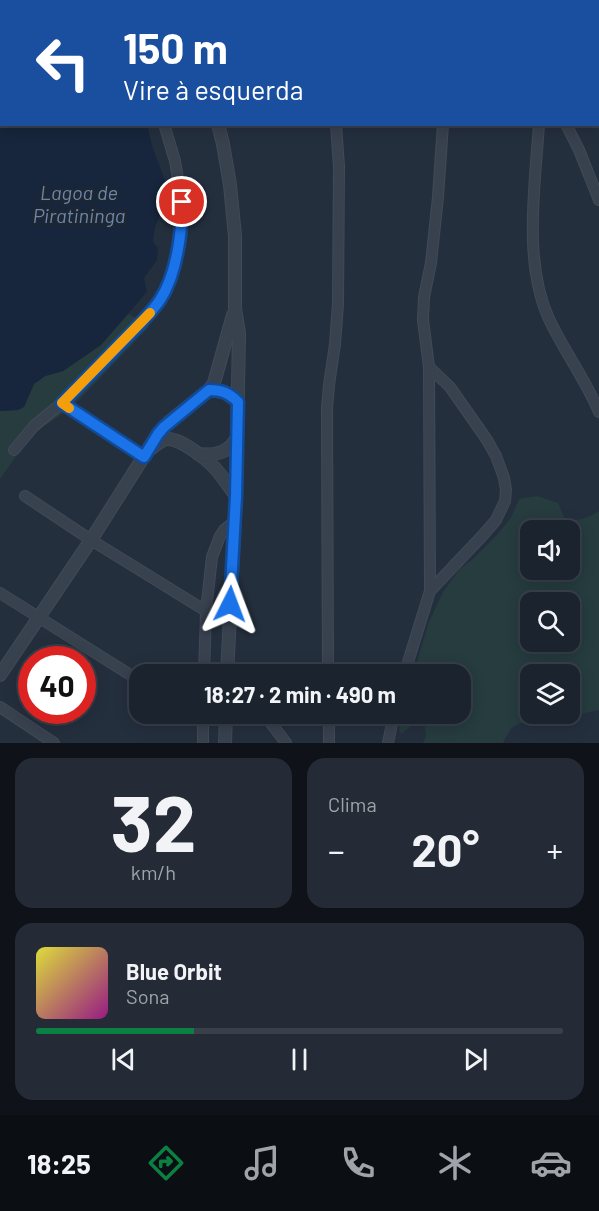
<!DOCTYPE html>
<html lang="pt">
<head>
<meta charset="utf-8">
<style>
	body { margin:0; font-family:Barlow,sans-serif; background:#242b36; color:#f1f3f6; height:100vh; display:flex; flex-direction:column; font-size:22px; white-space:nowrap }
	* { box-sizing:border-box; margin:0 }
	p { font-size:20px; color:#a0a4aa }
	.icon { flex:none; width:33px; height:33px; fill:none; stroke:currentColor; stroke-width:2; stroke-linecap:round; stroke-linejoin:round }
	.map { position:relative; height:743px; overflow:hidden }
	.sheet { display:flex; flex-direction:column; gap:15px; padding:15px; background:#0f1319; flex:1 }
	.sheet>* { flex:none }
	.top-card { position:absolute; left:0px; top:0px; width:600px; height:126px; box-shadow:0 3px 15px #0003,0 0 0 2px #39404a; background:#1a4fa0; color:#fff; overflow:hidden }
	.fabs { position:absolute; left:520px; top:520px; display:grid; gap:12px }
	.fabs a { display:grid; place-items:center; width:60px; height:60px; border-radius:12px; background:#1b232e; box-shadow:0 3px 15px #0003,0 0 0 2px #39404a; font-size:30px }
	.speed { position:absolute; left:18px; top:646px; display:flex; gap:12px; font-size:30px; font-weight:700; text-align:center }
	.speed>* { display:grid; place-content:center; width:78px; height:78px; border-radius:50%; background:#1b232e; box-shadow:0 3px 15px #0003,0 0 0 2px #39404a; line-height:1 }
	.speed .limit { border:9px solid #d22; background:#fff; color:#111 }
	.pin { position:absolute; display:grid; place-items:center; width:51px; height:51px; color:#fff; margin:-26px; border:3px solid #fff; border-radius:50%; box-shadow:0 2px 6px #0007 }
	.me { position:absolute; width:66px; margin:-33px; rotate:3deg; stroke-linejoin:round; filter:drop-shadow(0 0 4px #0008) }
	.turn { display:flex; align-items:center; gap:21px; height:126px; padding:0 24px; font-size:27px }
	.turn .icon { width:78px; height:78px; stroke-width:2.5 }
	.turn b { display:block; font-size:42px; line-height:51px }
	.big { font-size:45px; font-weight:700; line-height:1.1 }
	.sheet .tile { flex:1; display:flex; flex-direction:column; justify-content:center; gap:9px; min-width:0; padding:0 21px; border-radius:18px; background:#242b36 }
	.sheet .dial { align-items:center; gap:0 }
	.dial b { font-size:78px; line-height:1 }
	.song { display:flex; align-items:center; gap:18px }
	.cover { width:72px; height:72px; border-radius:9px; background:linear-gradient(135deg,hsl(60 70% 55%),hsl(310 70% 35%)) }
	.played { height:6px; border-radius:3px; background:linear-gradient(90deg,#0b8043 30%,#39404a 30%) }
	.keys { display:flex; justify-content:space-around; direction:ltr }
	.heat { display:flex; justify-content:space-between; align-items:center; font-size:33px; direction:ltr }
	.sheet .tiles { flex:1; display:grid; gap:15px; grid-template-columns:1fr 1fr }
	.tile:last-child { grid-column:span 2 }
	.trip { position:absolute; left:129px; top:664px; width:342px; height:60px; border-radius:18px; background:#1b232e; box-shadow:0 3px 15px #0003,0 0 0 2px #39404a; font-weight:700; line-height:60px; text-align:center }
	.tab-bar { display:flex; height:96px; justify-content:space-around; align-items:center; background:#0b0e12; color:#a0a4aa }
	.tab-bar .icon { width:42px; height:42px }
	.tab-bar .current { color:#0b8043 }
	.tab-bar b { font-size:27px; color:#f1f3f6 }
	.map>svg:first-child { display:block }
	.green { fill:#263c3f; fill-rule:evenodd }
	.water { fill:#17263c }
	.lines { fill:none; stroke-linecap:round; stroke-linejoin:round }
	.minor-casing { stroke:#414a57; stroke-width:12 }
	.tertiary-casing { stroke:#414a57; stroke-width:14 }
	.minor { stroke:#38414e; stroke-width:10 }
	.tertiary { stroke:#38414e; stroke-width:12 }
	.route-casing { stroke:#114b97; stroke-width:15 }
	.route { stroke:#1a73e8; stroke-width:10 }
	.slow { stroke:#f59e0b; stroke-width:10 }
	.labels { text-anchor:middle; dominant-baseline:central; stroke-width:6; stroke-linejoin:round; paint-order:stroke }
	.water-label { font-size:20px; font-style:italic; fill:#6d86a8; stroke:#1d2633 }
</style>
</head>
<body>
<div class="map">
<svg width="599" height="743" viewBox="0 0 599 743">
	<rect width="100%" height="100%" fill="#242f3e"/>
	<!-- green -->
	<g class="green">
		<polygon points="128,314 142,321 149,327 70,409 41,428 24,445 0,479 0,411 18,410 24,407 34,384 45,376 63,371 101,345"/>
		<path d="M537 496 558 503 565 519C578 522 588 518 599 511V710L564 717 531 718 511 728 503 743H423L426 736 424 722 418 719 402 734 399 731 402 714H460V675H413L429 622 443 592 459 570 474 558 495 537 511 518 519 499ZM531 531H570V570H531ZM531 603H570V642H531ZM531 675H570V714H531Z"/>
	</g>
	<!-- water -->
	<polygon class="water" points="0,0 99,0 100,1 2,2 2,124 147,125 153,149 168,188 162,210 155,227 153,242 158,248 157,260 144,278 147,292 101,345 63,371 45,376 34,384 24,407 18,410 0,411"/>
	<g class="lines">
		<defs>
			<g id="minor">
				<polyline points="120,0 120,2"/>
				<polyline points="541,0 541,2"/>
				<polyline points="311,2 312,0"/>
				<polyline points="450,2 450,0"/>
				<path d="M539 124C535 186 523 262 549 319 564 351 586 380 599 412"/>
				<polyline points="566,124 579,150 599,200"/>
				<polyline points="429,367 450,387 487,440 496,456 504,478 506,490 505,501 496,520 484,534 430,591"/>
				<polyline points="62,403 144,457"/>
				<polyline points="14,450 34,426 62,403 134,330 152,310 166,290 174,268 181,220 182,202 175,161 164,124"/>
				<polyline points="25,496 91,540 206,611"/>
				<polyline points="0,593 140,681"/>
				<polyline points="204,675 206,611 212,557 220,536 224,530 235,521"/>
				<polyline points="328,675 327,408 329,385 335,344 338,304 339,167 336,124"/>
				<polyline points="404,675 430,591 429,367 423,320 424,297 431,263 438,197 443,124"/>
				<polyline points="0,707 54,743"/>
				<polyline points="264,714 286,743"/>
				<polyline points="329,714 329,743"/>
				<polyline points="203,743 203,714"/>
				<polyline points="388,743 394,714"/>
			</g>
			<g id="tertiary">
				<polyline points="178,0 179,2"/>
				<polyline points="218,124 223,144 230,185 235,236 235,308 239,333 236,496 227,675"/>
				<polyline points="209,390 224,392 238,402"/>
				<path d="M152 448C157 444 162 439 168 439 182 439 211 462 219 473 225 480 230 488 236 496"/>
				<path d="M198 454C214 456 230 453 237 437"/>
				<polyline points="0,675 91,540 158,434 170,421 209,390 214,383 233,315"/>
				<polyline points="225,743 226,714"/>
			</g>
		</defs>
		<!-- minor casing -->
		<use href="#minor" class="minor-casing"/>
		<!-- tertiary casing -->
		<use href="#tertiary" class="tertiary-casing"/>
		<!-- minor -->
		<use href="#minor" class="minor"/>
		<!-- tertiary -->
		<use href="#tertiary" class="tertiary"/>
	</g>
	<g class="lines">
		<defs>
			<path id="route" d="M182 202C182 232 177 274 160 300 149 316 134 330 120 344 101 364 81 384 62 403L144 457 158 434 164 427 209 390C222 390 229 393 238 402L236 496 230 604"/>
		</defs>
		<!-- route casing -->
		<use href="#route" class="route-casing"/>
		<!-- route -->
		<use href="#route" class="route"/>
		<!-- slow -->
		<polyline class="slow" points="69,408 62,403 150,313"/>
	</g>
	<g class="labels">
		<!-- water labels -->
		<g class="water-label">
			<text x="79" y="192">Lagoa de<tspan x="79" dy="23">Piratininga</tspan></text>
		</g>
	</g>
</svg>
<div class="fabs">
<a><svg class="icon" aria-label="sound" viewBox="0 0 24 24"><path d="M4 9h4l5-4v14l-5-4H4zM17 9q2 3 0 6"/></svg></a>
<a><svg class="icon" aria-label="search" viewBox="0 0 24 24"><circle cx="10" cy="10" r="6"/><path d="M15 15l6 6"/></svg></a>
<a><svg class="icon" aria-label="layers" viewBox="0 0 24 24"><path d="M12 4l9 5-9 5-9-5zM3 14l9 5 9-5"/></svg></a>
</div>
<div class="speed"><div class="limit">40</div></div>
<div class="pin" style="left:182px;top:202px;background:#d93025"><svg class="icon" aria-label="arrive" viewBox="0 0 24 24"><path d="M6 21V4h12l-3 4 3 4H6"/></svg></div>
<svg class="me" style="left:230px;top:604px" viewBox="-20 -20 40 40"><path d="M0-17L14 15 0 8-14 15z" fill="#1a73e8" stroke="#fff" stroke-width="4"/></svg>
<div class="trip">18:27 · 2 min · 490 m</div>
<div class="top-card">
<div class="turn"><svg class="icon" aria-label="left" viewBox="0 0 24 24"><path d="M17 20v-9H6M10 6l-5 5 5 5"/></svg><div><b>150 m</b>Vire à esquerda</div></div>
</div>
</div>
<section class="sheet">
<div class="tiles">
<div class="tile dial"><b>32</b><p>km/h</p></div>
<div class="tile"><p>Clima</p>
<div class="heat"><a>−</a><b class="big">20°</b><a>+</a></div>
</div>
<div class="tile">
<div class="song"><i class="cover"></i><div><b>Blue Orbit</b><p>Sona</p></div></div>
<div class="played"></div>
<div class="keys"><svg class="icon" aria-label="previous" viewBox="0 0 24 24"><path d="M18 5L8 12l10 7zM5 5v14"/></svg><svg class="icon" aria-label="pause" viewBox="0 0 24 24"><path d="M8 5v14M16 5v14"/></svg><svg class="icon" aria-label="next" viewBox="0 0 24 24"><path d="M6 5l10 7-10 7zM19 5v14"/></svg></div>
</div>
</div>
</section>
<nav class="tab-bar">
<b>18:25</b>
<svg class="icon current" aria-label="directions" viewBox="0 0 24 24"><path d="M12 3l9 9-9 9-9-9zM9 14v-3h6M13 9l2 2-2 2"/></svg>
<svg class="icon" aria-label="music" viewBox="0 0 24 24"><path d="M9 18V5l10-2v13"/><circle cx="6" cy="18" r="3"/><circle cx="16" cy="16" r="3"/></svg>
<svg class="icon" aria-label="phone" viewBox="0 0 24 24"><path d="M5 4h4l2 5-3 2q2 4 5 5l2-3 5 2v4C11 20 4 13 5 4z"/></svg>
<svg class="icon" aria-label="climate" viewBox="0 0 24 24"><path d="M12 3v18M4 7l16 10M4 17L20 7"/></svg>
<svg class="icon" aria-label="car" viewBox="0 0 24 24"><path d="M5 17H2v-5l4-1 3-4h7l3 4 3 1v5h-3M9 17h6M6 11h13"/><circle cx="7" cy="17" r="2"/><circle cx="17" cy="17" r="2"/></svg>
</nav>
</body>
</html>
